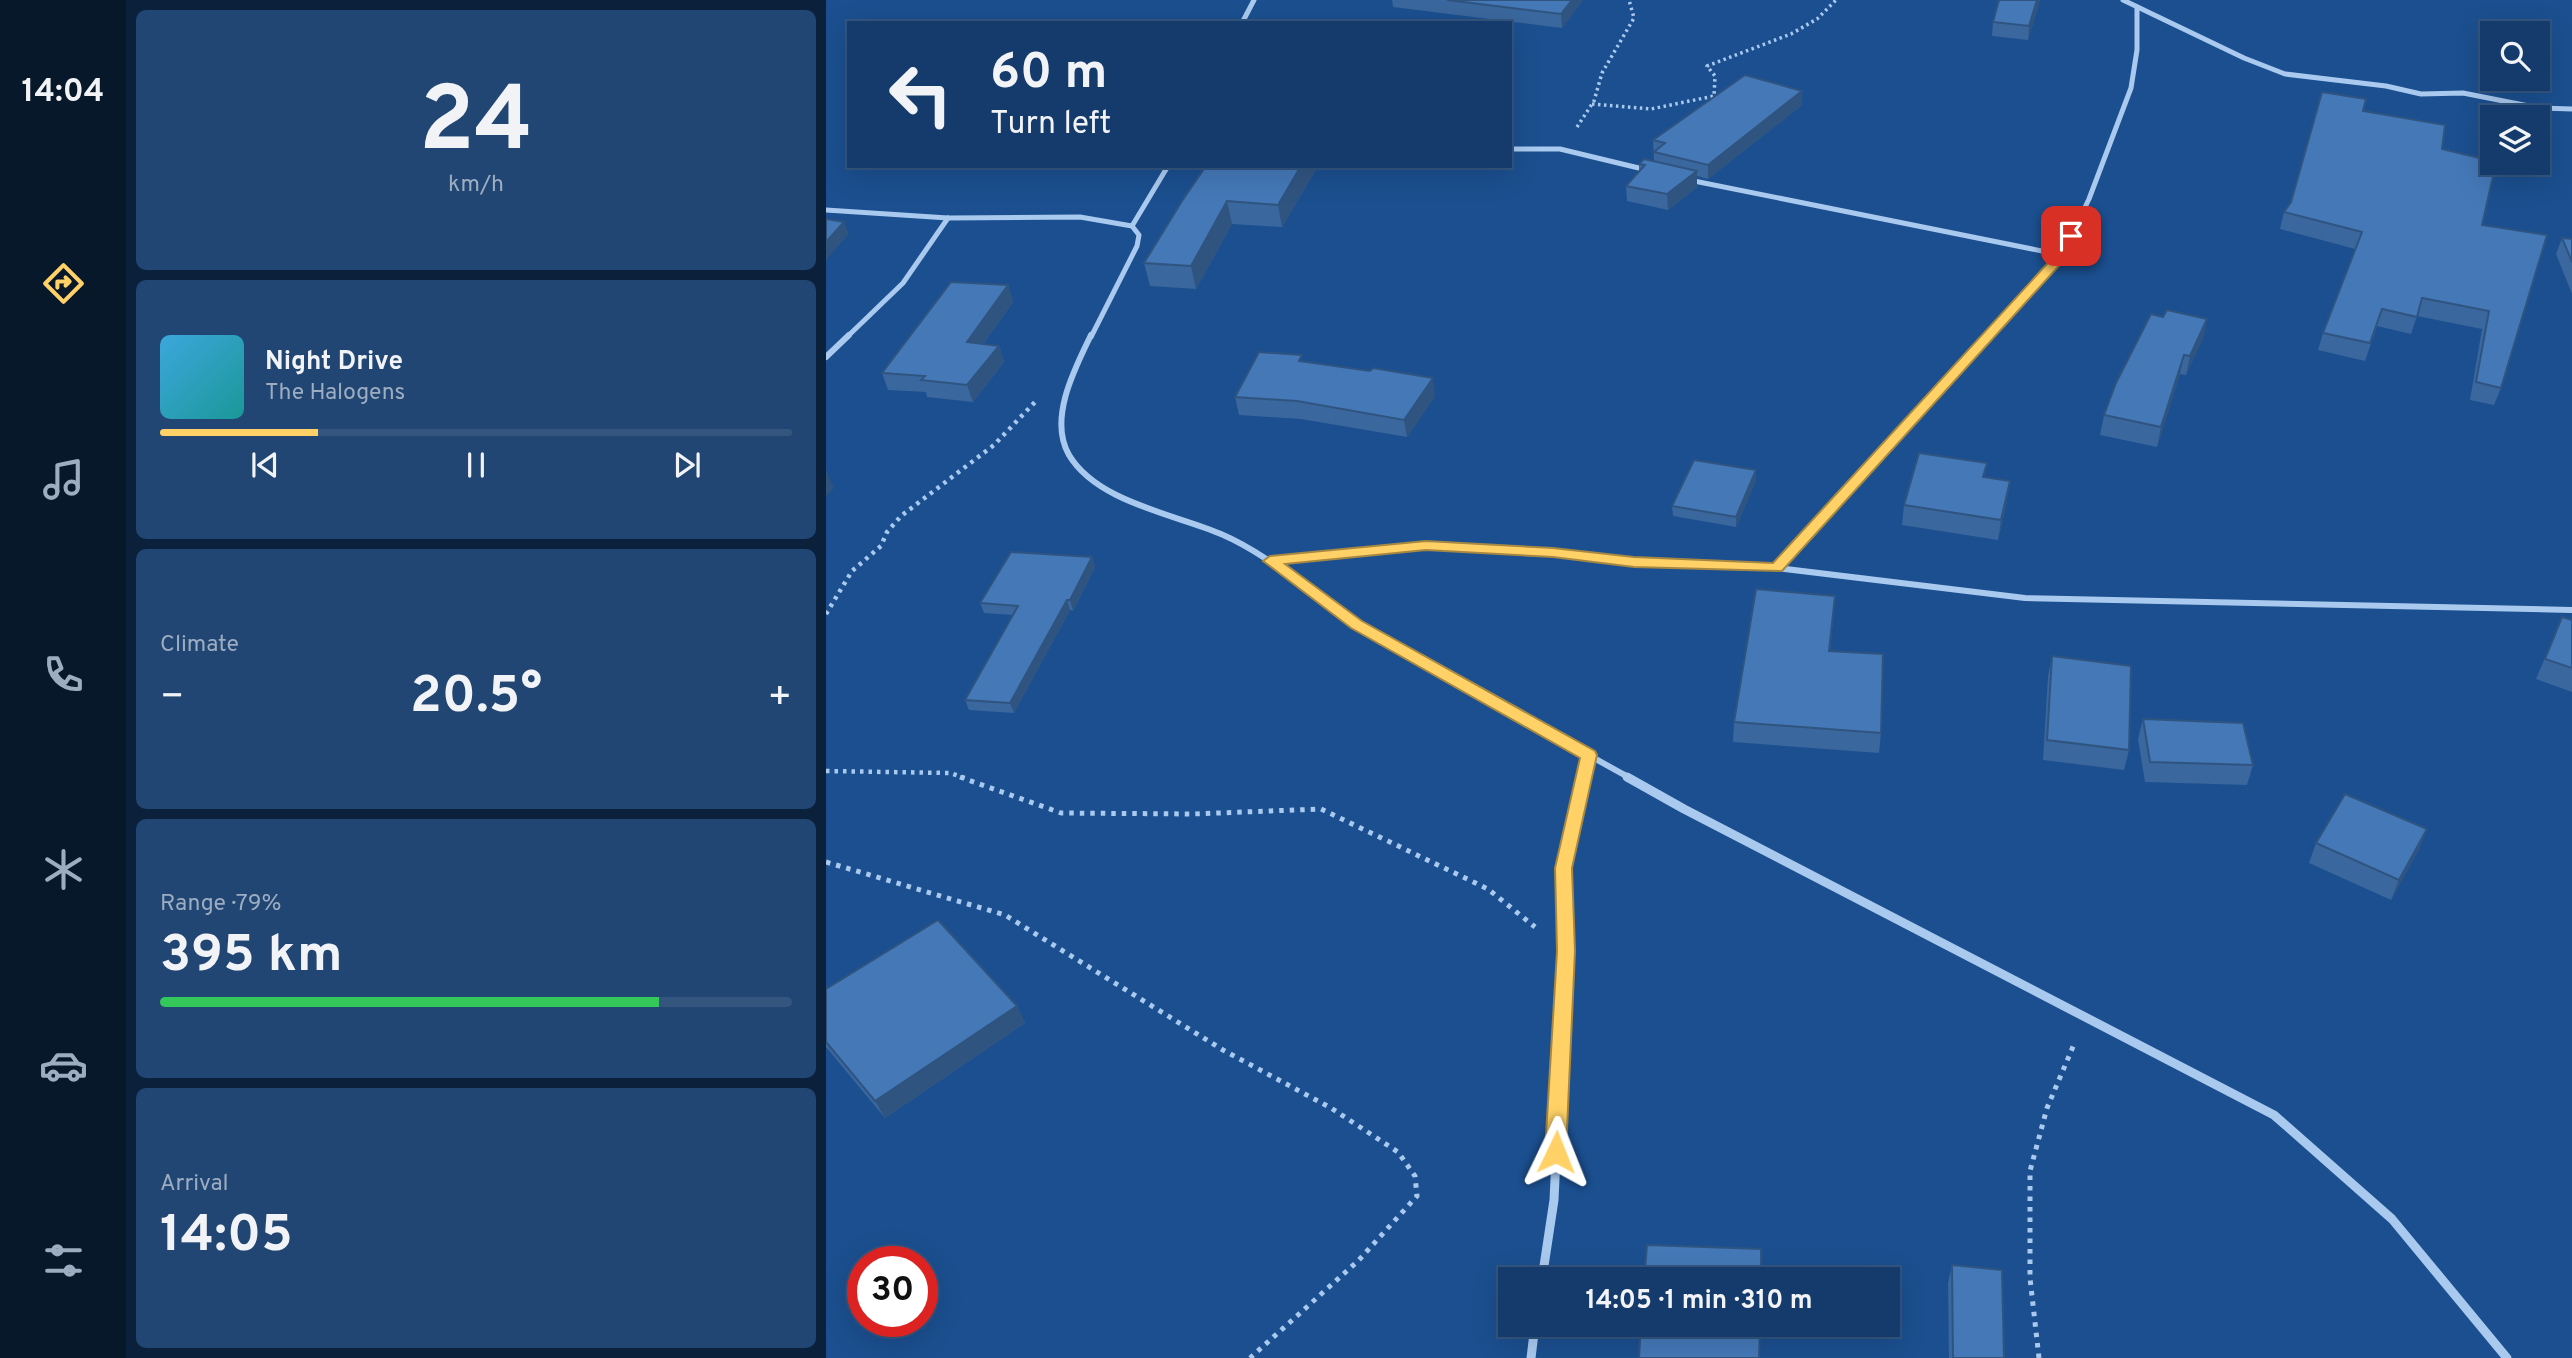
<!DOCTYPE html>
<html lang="en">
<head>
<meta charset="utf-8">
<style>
	body { margin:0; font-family:Overpass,sans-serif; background:#214673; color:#f1f3f6; height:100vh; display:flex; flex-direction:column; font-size:26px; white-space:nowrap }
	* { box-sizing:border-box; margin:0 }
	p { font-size:23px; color:#9dadc1 }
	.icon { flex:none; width:38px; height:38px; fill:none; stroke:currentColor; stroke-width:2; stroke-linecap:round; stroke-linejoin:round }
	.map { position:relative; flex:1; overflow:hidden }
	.drawer { display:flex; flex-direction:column; gap:10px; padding:10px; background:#0b203b; width:700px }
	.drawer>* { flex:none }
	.top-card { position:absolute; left:21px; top:21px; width:665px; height:147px; border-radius:0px; box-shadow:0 7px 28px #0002,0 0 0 2px #33557e; background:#143b6b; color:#f1f3f6; overflow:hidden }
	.tools { position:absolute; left:1654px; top:21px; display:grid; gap:14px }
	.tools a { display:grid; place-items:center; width:70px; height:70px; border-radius:0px; background:#143b6b; box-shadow:0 7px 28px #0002,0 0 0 2px #33557e; font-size:35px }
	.speed { position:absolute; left:21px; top:1246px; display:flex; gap:14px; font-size:35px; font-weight:700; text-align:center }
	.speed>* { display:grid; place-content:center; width:91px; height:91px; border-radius:50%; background:#143b6b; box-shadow:0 7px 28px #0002,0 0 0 2px #33557e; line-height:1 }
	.speed .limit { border:10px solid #d22; background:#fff; color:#111 }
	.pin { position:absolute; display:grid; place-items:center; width:60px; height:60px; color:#fff; margin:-30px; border-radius:14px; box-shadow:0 4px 10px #0006 }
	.me { position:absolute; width:77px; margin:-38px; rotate:2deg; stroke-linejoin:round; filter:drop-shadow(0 0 5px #0008) }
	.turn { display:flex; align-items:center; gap:24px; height:147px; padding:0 28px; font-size:32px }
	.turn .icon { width:91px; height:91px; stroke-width:2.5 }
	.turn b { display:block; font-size:49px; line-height:60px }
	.big { font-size:52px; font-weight:700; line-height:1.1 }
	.drawer .card { flex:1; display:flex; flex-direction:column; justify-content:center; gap:10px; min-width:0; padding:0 24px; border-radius:10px; background:#214673 }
	.drawer .dial { align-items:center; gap:0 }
	.dial b { font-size:91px; line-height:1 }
	.song { display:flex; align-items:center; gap:21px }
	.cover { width:84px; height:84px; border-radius:10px; background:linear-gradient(135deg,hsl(200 70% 55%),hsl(180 70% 35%)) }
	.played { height:7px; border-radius:4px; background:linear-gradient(90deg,#ffd166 25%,#33557e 25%) }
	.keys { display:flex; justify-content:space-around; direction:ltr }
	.heat { display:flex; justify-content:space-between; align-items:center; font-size:38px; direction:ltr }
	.charge { height:10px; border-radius:5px; background:linear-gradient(90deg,#34c759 79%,#33557e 0) }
	.trip { position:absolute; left:672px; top:1267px; width:402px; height:70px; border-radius:0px; background:#143b6b; box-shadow:0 7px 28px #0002,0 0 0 2px #33557e; font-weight:700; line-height:70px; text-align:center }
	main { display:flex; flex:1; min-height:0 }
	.tabs { display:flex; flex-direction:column; width:126px; justify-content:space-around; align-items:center; background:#08182b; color:#9dadc1 }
	.tabs .icon { width:49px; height:49px }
	.tabs .current { color:#ffd166 }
	.tabs b { font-size:32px; color:#f1f3f6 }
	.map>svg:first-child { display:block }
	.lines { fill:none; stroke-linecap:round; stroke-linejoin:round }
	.path-far2 { stroke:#a9c9ee; stroke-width:3.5; stroke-dasharray:2.5 3.5; stroke-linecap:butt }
	.path-far1 { stroke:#a9c9ee; stroke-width:4.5; stroke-dasharray:3.5 5; stroke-linecap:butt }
	.path { stroke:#a9c9ee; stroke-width:5; stroke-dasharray:4.5 6; stroke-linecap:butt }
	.minor-far2 { stroke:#a9c9ee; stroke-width:5 }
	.minor-far1 { stroke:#a9c9ee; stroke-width:6 }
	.minor { stroke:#a9c9ee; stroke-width:9 }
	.wall { fill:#3a679d }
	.shaded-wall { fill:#305480 }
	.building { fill:#4478b7; stroke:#305480; stroke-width:2 }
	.route { fill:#ffd166; stroke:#a68842; stroke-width:2 }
</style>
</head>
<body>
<main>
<nav class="tabs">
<b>14:04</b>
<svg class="icon current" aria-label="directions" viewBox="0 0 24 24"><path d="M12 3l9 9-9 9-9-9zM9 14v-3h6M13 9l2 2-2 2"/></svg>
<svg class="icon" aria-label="music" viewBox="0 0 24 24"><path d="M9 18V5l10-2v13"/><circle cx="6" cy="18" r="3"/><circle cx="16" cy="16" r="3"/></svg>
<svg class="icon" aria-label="phone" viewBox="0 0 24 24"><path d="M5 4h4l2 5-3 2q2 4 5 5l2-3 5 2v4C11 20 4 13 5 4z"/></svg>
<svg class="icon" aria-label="climate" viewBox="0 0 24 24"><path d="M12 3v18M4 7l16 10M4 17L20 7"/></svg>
<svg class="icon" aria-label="car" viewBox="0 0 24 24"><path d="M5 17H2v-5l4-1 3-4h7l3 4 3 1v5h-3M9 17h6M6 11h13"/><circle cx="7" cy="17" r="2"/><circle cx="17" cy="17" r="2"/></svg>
<svg class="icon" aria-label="filters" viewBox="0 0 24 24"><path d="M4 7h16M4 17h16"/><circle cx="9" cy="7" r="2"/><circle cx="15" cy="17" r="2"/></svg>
</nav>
<section class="drawer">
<div class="card dial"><b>24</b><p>km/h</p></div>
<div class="card">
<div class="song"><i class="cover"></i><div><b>Night Drive</b><p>The Halogens</p></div></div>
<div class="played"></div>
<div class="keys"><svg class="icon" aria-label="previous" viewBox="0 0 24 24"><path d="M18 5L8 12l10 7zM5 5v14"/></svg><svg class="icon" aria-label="pause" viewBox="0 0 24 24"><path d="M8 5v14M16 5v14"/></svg><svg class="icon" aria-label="next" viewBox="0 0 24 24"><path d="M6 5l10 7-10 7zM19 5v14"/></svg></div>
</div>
<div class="card"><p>Climate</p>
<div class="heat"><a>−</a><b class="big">20.5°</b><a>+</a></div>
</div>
<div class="card"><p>Range · 79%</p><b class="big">395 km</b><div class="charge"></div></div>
<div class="card"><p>Arrival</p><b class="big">14:05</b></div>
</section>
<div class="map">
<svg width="1746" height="1358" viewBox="0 0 1746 1358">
	<rect width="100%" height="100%" fill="#1b4f8f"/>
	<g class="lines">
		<!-- path-far2 -->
		<g class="path-far2">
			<polyline points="766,104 825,109 888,96 889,76 881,66 965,34 991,19 1010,0"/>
			<polyline points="751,127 768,101 776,73 808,18 803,0"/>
		</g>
		<!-- path-far1 -->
		<g class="path-far1">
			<polyline points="0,614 26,571 55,546 61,532 75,516 168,445 209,402"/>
			<polyline points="0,771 124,773 139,778"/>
		</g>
		<!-- path -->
		<g class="path">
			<polyline points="134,777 235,813 366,814 495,809 662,889 709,927"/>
			<polyline points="0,862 179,915 397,1050 505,1108 572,1152 589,1176 591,1196 532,1261 424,1358"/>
			<polyline points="1213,1358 1204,1278 1204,1171 1221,1108 1249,1042"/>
		</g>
		<!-- minor-far2 -->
		<g class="minor-far2">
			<polyline points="1297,0 1418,58 1459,74 1560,86 1595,94 1637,93 1713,108 1746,109"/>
			<polyline points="416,23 428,0"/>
			<polyline points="684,149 734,149 821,170"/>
			<polyline points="863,180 1236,255"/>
			<polyline points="0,210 122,218 254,217 306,226 313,235 311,246 265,337"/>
			<polyline points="306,226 342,166"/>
			<polyline points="21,337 77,283 122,218"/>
			<polyline points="1162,337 1236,255 1263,199 1305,88 1311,50 1311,7"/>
		</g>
		<!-- minor-far1 -->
		<g class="minor-far1">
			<path d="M265 335C249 368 222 419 243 455 271 502 348 514 395 534 446 556 485 595 532 624 560 642 590 658 619 674 681 709 742 744 804 778"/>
			<polyline points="0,357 23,335"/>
			<polyline points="445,560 600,545 727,552 808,562 951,568 1199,598 1746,610"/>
			<polyline points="951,568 1163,335"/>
			<polyline points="758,778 763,755"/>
		</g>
		<!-- minor -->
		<g class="minor">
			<polyline points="801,777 858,809 1448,1115 1566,1219 1681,1358"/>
			<polyline points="716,1279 728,1200 740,951 738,868 758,777"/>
			<polyline points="705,1358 709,1325"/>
		</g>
	</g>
	<!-- wall -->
	<g class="wall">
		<polygon points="566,0 757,0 736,28 567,7"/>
		<polygon points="1173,0 1214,0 1202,40 1166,36 1167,22"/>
		<polygon points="976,91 976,105 882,179 871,176 871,187 842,210 801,201 800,186 813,172 813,164 828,161 827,140"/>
		<polygon points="1537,111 1616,149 1656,225 1675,388 1668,405 1644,400 1656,329 1591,316 1585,334 1551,326 1539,361 1492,350 1497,333 1529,249 1454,229 1458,212"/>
		<polygon points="380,166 492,166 456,227 406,224 370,289 324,286 318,263"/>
		<polygon points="1736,238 1746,239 1746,294 1730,254"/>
		<polygon points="182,285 187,302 157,344 173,346 178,362 147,402 101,397 100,392 62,390 56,373"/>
		<polygon points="1337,317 1381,319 1377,338 1360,375 1354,374 1331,447 1274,435 1278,415"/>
		<polygon points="477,361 609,396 581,437 475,419 413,415 409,397"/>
		<polygon points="930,470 930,480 910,527 847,516 846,506"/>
		<polygon points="1159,477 1181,501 1172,540 1076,525 1078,505"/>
		<polygon points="266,557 269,567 247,611 244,610 188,713 143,710 139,700 187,615 158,613 154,603"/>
		<polygon points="1009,596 1004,651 1055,733 1053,753 907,742 908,722"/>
		<polygon points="1736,617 1746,620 1746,692 1710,679"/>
		<polygon points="1226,656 1303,750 1298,770 1217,760 1222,676"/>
		<polygon points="1317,719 1427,765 1421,785 1319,782 1312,739"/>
		<polygon points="1601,829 1593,849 1565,900 1483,863 1490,843"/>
		<polygon points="0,989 191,1006 199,1023 59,1118 0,1047"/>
		<polygon points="1126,1265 1178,1358 1123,1358 1122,1283"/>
	</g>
	<!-- shaded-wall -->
	<g class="shaded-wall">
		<polygon points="746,0 757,0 736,28 735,14"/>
		<polygon points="1211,0 1214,0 1202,40 1203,26"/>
		<polygon points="976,91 976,105 882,179 882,165"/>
		<polygon points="475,166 492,166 456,227 452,205"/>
		<polygon points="871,171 871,187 842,210 841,194"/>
		<polygon points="401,201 406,224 370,289 365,266"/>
		<polygon points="18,222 23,234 0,260 0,242"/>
		<polygon points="182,285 187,302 146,359 141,342"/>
		<polygon points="1381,319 1377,338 1360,375 1364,356"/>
		<polygon points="173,346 178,362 147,402 141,385"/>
		<polygon points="1358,355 1354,374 1331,447 1335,427"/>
		<polygon points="607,378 609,396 581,437 578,420"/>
		<polygon points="0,470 8,488 0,496"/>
		<polygon points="930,470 930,480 910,527 910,517"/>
		<polygon points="1184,481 1181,501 1172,540 1175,520"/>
		<polygon points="266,557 269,567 247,611 244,600"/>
		<polygon points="241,600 244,610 188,713 184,703"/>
		<polygon points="1601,829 1593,849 1565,900 1573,880"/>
		<polygon points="191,1006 199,1023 59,1118 49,1101"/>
	</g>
	<!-- building -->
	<g class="building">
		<polygon points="621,0 746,0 735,14"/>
		<polygon points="1173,0 1211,0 1203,26 1167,22"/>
		<polygon points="919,75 976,91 882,165 828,152 839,143 827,140"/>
		<polygon points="1496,92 1540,99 1537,111 1619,125 1616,149 1666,161 1666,163 1670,163 1656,225 1721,235 1675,388 1650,382 1663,311 1596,298 1591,317 1556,309 1544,343 1497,333 1536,232 1458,212 1465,202"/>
		<polygon points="818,159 871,171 841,194 800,186 819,165 813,164"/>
		<polygon points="380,166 475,166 452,205 401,201 365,266 318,263 356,201"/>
		<polygon points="0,219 18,222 0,242"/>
		<polygon points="1736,238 1746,239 1746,262"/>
		<polygon points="125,282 182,285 141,342 173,346 141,385 95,380 99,376 56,373"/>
		<polygon points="1341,310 1381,319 1364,356 1358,355 1335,427 1278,415 1290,383 1325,314 1337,317"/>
		<polygon points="433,352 476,355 473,361 544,371 547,368 607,378 578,420 471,401 409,397"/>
		<polygon points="1093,453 1161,463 1157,477 1184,481 1175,520 1078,505"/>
		<polygon points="868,460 930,470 910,517 846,506"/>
		<polygon points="185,552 266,557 244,600 241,600 184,703 139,700 192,606 154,603"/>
		<polygon points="930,589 1009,596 1003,651 1057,654 1055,733 908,722"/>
		<polygon points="1736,617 1746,620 1746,668 1719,659"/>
		<polygon points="1226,656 1305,666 1303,750 1221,740"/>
		<polygon points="1317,719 1417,723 1427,765 1324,762"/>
		<polygon points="1519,794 1601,829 1573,880 1490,843"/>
		<polygon points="112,920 191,1006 49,1101 0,1042 0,989"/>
		<polygon points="821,1245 935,1249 935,1279 818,1279"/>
		<polygon points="1126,1265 1176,1270 1178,1358 1127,1358"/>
		<polygon points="815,1325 934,1325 933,1358 813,1358"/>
	</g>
	<!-- route -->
	<polygon class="route" points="1241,233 1251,236 1241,257 956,571 808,567 727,557 600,550 459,564 536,621 769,751 771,755 746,868 749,951 740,1152 737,1158 730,1161 722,1158 719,1152 731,951 729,868 754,758 525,628 437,561 444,556 600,541 727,548 808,557 947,563 1231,253"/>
</svg>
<div class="tools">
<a><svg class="icon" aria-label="search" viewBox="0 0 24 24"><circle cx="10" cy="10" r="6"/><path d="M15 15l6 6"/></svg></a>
<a><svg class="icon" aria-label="layers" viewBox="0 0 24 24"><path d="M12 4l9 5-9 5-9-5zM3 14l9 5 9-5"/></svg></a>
</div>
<div class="speed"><div class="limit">30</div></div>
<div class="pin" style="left:1245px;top:236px;background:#d93025"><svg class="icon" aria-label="arrive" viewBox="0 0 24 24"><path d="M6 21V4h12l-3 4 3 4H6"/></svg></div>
<svg class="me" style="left:730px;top:1152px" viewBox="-20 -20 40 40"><path d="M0-17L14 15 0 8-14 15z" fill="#ffd166" stroke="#fff" stroke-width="4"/></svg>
<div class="trip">14:05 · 1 min · 310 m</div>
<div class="top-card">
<div class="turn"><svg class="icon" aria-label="left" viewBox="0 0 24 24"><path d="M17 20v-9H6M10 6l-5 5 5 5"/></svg><div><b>60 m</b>Turn left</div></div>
</div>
</div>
</main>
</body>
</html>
